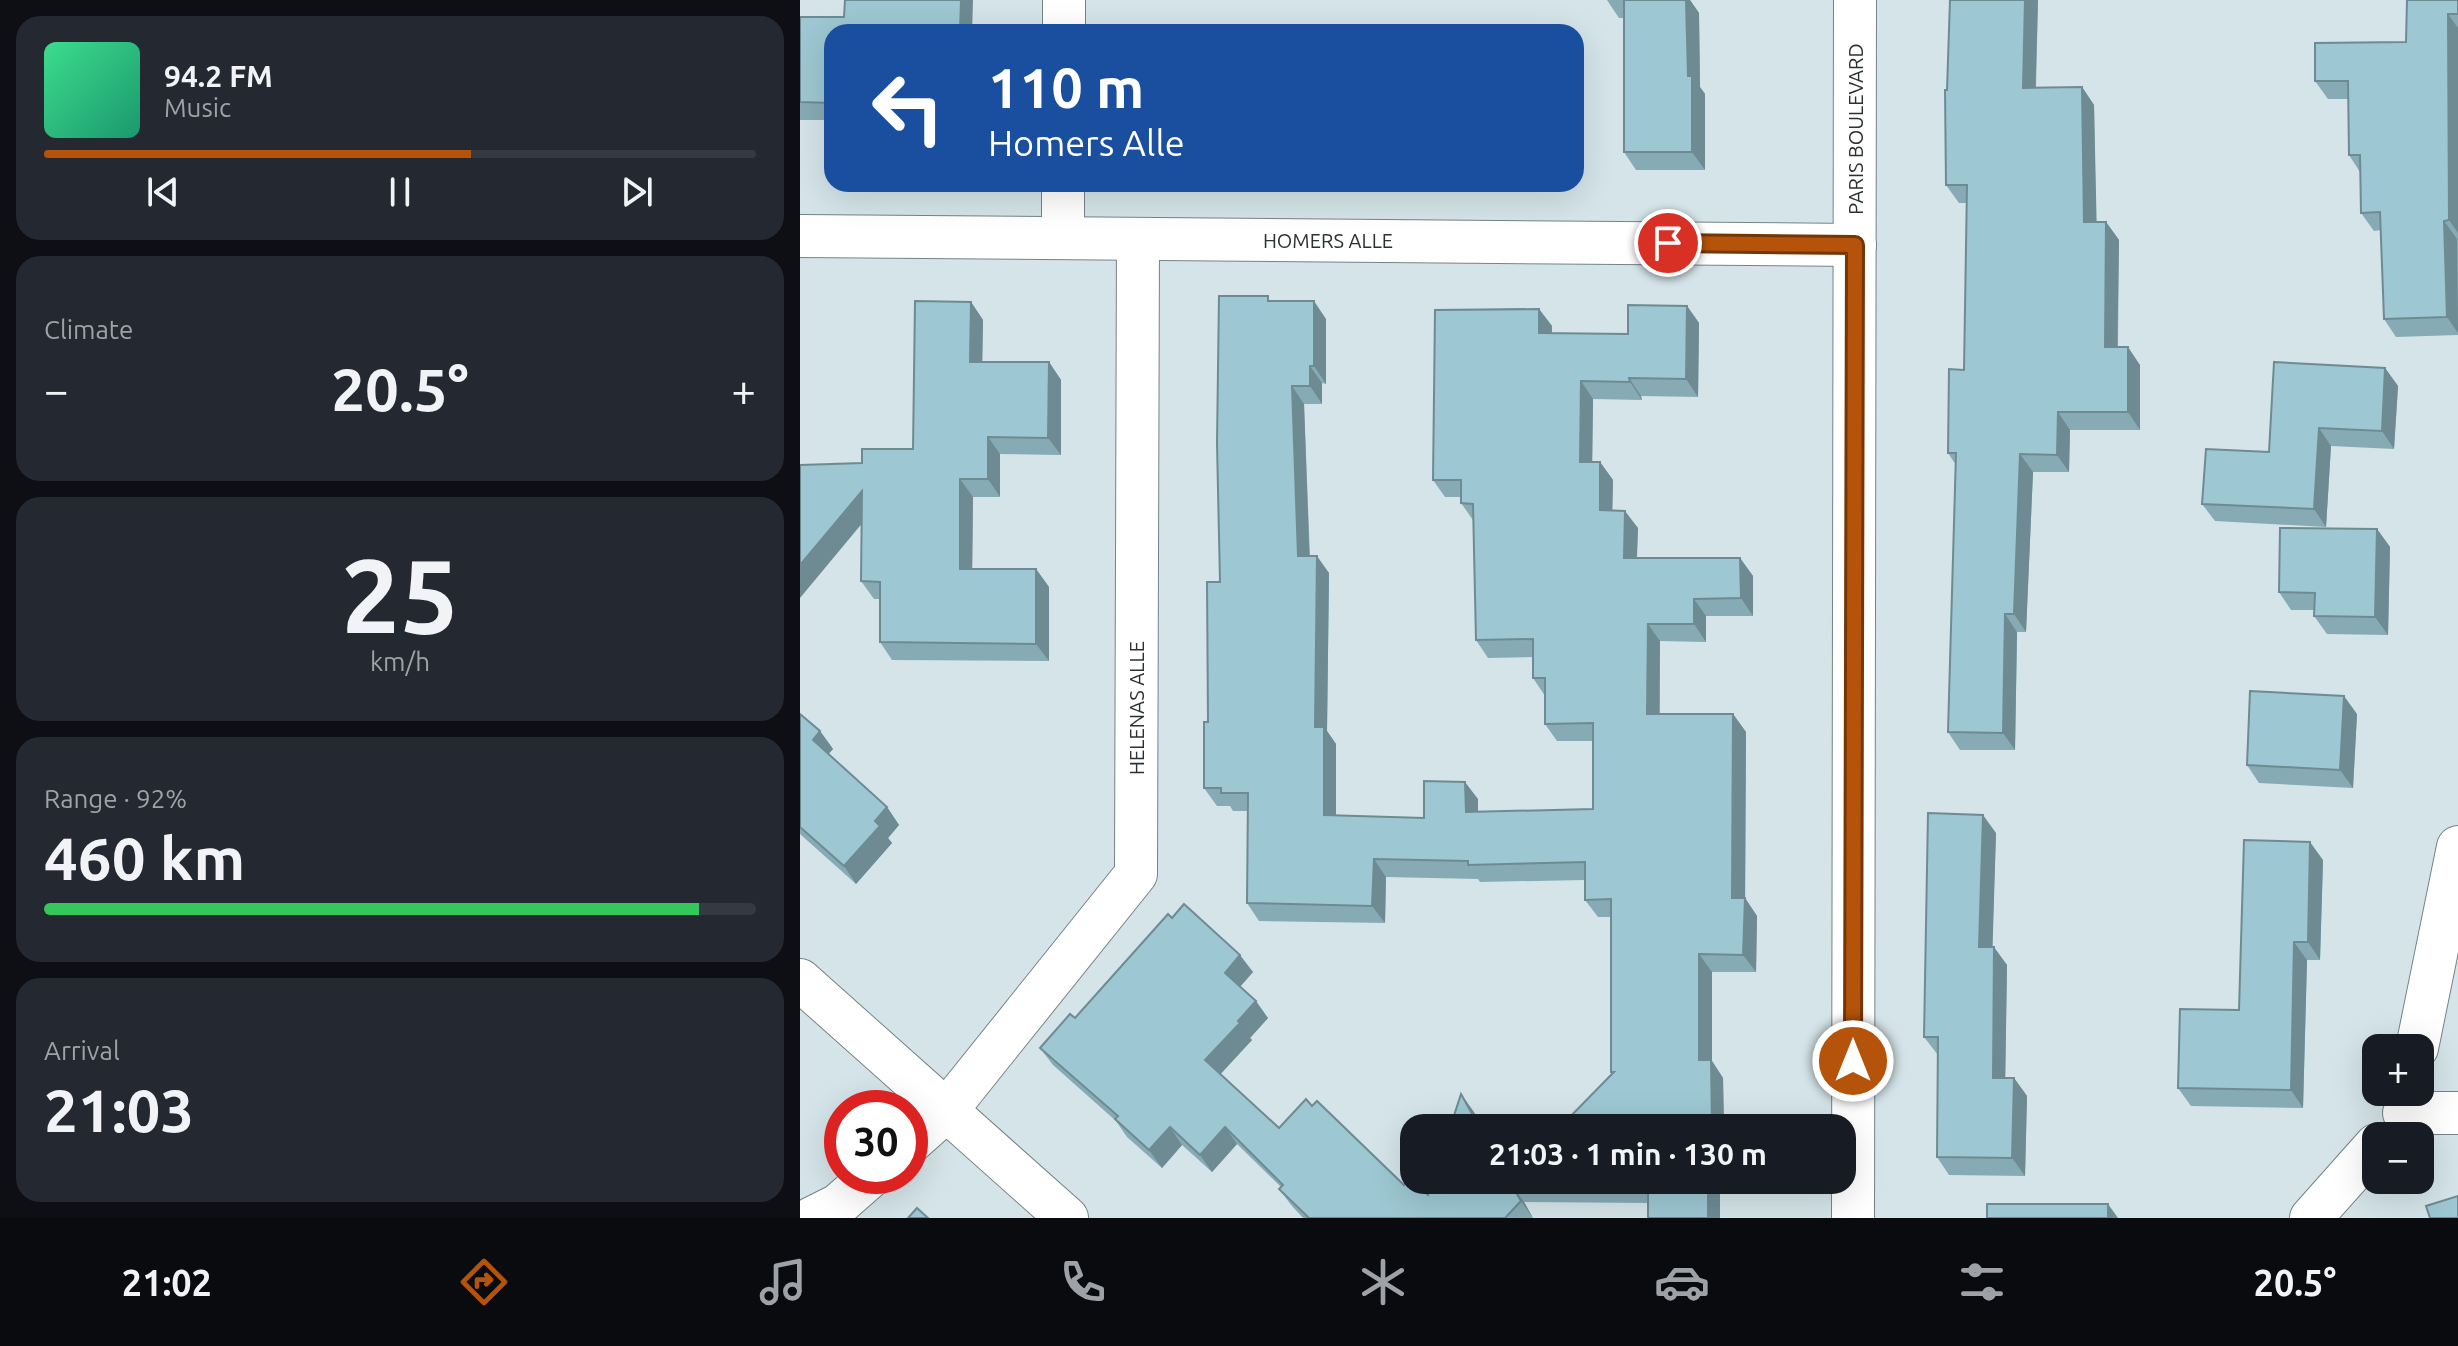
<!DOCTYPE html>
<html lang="en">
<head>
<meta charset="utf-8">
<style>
	body { margin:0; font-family:Ubuntu,sans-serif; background:#242831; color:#f1f3f6; height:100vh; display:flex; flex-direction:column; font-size:30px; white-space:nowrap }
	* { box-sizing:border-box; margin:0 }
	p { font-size:26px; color:#9ea1a6 }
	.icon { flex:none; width:44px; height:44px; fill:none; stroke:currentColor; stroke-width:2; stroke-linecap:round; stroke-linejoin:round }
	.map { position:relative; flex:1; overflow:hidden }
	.sheet { display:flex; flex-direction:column; gap:16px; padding:16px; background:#0d0f14; width:800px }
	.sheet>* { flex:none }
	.top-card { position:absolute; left:24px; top:24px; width:760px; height:168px; border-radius:24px; box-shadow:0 8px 32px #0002; background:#1a4fa0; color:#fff; overflow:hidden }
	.tools { position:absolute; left:1562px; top:1034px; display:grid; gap:16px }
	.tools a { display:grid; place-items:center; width:72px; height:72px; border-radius:16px; background:#171b24; box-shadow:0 8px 32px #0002; font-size:40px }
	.speed { position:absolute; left:24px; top:1090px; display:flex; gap:16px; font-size:40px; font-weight:700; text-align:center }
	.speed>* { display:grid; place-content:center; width:104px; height:104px; border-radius:50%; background:#171b24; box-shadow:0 8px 32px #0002; line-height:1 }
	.speed .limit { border:12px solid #d22; background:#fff; color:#111 }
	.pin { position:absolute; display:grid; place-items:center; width:68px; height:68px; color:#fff; margin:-34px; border:4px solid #fff; border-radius:50%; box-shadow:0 2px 8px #0007 }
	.me { position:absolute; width:88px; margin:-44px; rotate:0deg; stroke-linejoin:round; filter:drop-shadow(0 0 6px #0008) }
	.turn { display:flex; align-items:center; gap:28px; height:168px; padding:0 32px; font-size:36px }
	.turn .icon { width:104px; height:104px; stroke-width:2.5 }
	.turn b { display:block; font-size:56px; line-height:68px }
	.big { font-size:60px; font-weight:600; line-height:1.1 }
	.sheet .card { flex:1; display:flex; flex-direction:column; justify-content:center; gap:12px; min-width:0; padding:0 28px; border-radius:24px; background:#242831 }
	.sheet .dial { align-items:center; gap:0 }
	.dial b { font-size:104px; line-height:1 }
	.song { display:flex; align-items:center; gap:24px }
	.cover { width:96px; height:96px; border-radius:12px; background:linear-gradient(135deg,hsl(150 70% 55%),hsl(160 70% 35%)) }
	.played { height:8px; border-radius:4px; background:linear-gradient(90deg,#b45309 60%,#363941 60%) }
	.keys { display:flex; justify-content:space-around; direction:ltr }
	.heat { display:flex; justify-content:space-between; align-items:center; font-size:44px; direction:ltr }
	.charge { height:12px; border-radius:6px; background:linear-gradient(90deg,#34c759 92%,#363941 0) }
	.trip { position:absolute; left:600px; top:1114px; width:456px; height:80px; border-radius:24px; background:#171b24; box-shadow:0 8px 32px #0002; font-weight:600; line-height:80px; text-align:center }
	.tab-bar { display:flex; height:128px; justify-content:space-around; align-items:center; background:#090b0e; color:#9ea1a6 }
	.tab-bar .icon { width:56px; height:56px }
	.tab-bar .on { color:#b45309 }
	.tab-bar b { font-size:36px; color:#f1f3f6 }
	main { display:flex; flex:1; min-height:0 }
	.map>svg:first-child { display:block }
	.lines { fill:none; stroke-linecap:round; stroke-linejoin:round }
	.minor-casing { stroke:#758487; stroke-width:44 }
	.minor { stroke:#fff; stroke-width:42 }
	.wall { fill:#87abb5 }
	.shaded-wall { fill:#6e8b93 }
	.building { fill:#9dc7d2; stroke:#6e8b93; stroke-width:2 }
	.route-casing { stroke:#753606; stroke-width:20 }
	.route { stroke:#b45309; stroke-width:14 }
	.labels { text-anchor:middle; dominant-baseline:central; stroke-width:6; stroke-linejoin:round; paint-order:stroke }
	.street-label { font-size:20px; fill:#2b3133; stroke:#fff }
</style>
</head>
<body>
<main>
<section class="sheet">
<div class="card">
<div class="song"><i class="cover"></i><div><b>94.2 FM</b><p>Music</p></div></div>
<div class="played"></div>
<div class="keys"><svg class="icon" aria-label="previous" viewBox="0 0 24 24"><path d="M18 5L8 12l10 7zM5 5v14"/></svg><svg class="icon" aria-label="pause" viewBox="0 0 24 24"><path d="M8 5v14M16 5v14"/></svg><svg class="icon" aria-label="next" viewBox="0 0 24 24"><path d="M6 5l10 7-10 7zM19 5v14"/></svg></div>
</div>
<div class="card"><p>Climate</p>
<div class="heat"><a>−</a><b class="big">20.5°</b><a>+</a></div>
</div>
<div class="card dial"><b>25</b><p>km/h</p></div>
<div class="card"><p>Range · 92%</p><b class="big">460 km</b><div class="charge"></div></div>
<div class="card"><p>Arrival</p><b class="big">21:03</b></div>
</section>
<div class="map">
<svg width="1658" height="1218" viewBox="0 0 1658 1218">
	<rect width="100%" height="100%" fill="#d4e4e8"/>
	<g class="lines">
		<defs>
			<g id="minor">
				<polyline points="264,32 264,0"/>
				<polyline points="0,236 1055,245"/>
				<polyline points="263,238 263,184"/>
				<polyline points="0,980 267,1218"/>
				<polyline points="1617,1048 1658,847"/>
				<polyline points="1604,1113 1658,1113"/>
				<polyline points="110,1143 146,1111 336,874 338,239"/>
				<polyline points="12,1218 38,1205 71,1176"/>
				<polyline points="1053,1218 1055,0"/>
				<polyline points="1511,1218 1576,1145"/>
			</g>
		</defs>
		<!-- minor casing -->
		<use href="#minor" class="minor-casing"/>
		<!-- minor -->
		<use href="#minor" class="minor"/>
	</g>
	<!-- wall -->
	<g class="wall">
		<polygon points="173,0 32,32 32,120 0,120 0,17 44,17"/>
		<polygon points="807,0 890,0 899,13 900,87 905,94 905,170 836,170 824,152 824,18 819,18"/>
		<polygon points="1150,0 1238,0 1236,88 1282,87 1294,105 1296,222 1306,222 1319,240 1318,347 1340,365 1340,430 1270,430 1269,472 1233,472 1226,632 1217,632 1215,750 1160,750 1148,732 1156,465 1148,453 1164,370 1167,203 1159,203 1146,185"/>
		<polygon points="1658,0 1658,335 1596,337 1584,319 1581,230 1574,231 1561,213 1560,172 1549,155 1548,99 1528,99 1515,81 1606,42"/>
		<polygon points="472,301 526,319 526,384 522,383 522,404 504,404 510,556 529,573 527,731 536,744 536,816 624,818 678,799 678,812 793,809 793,741 757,741 745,724 745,696 733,678 733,657 688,658 676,640 673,520 661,503 661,497 645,497 633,480 739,309 752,326 752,333 828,334 887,306 899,323 898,397 841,396 842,400 793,399 792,462 800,462 813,480 812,511 838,528 837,558 940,558 953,576 953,616 906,616 906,642 860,641 860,714 933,714 946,732 945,898 957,916 956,972 912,972 912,1061 923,1078 924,1128 759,1128 812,1073 811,1072 811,917 798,917 785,900 785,880 680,882 678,879 586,877 585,923 459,921 447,903 448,811 433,811 430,806 417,806 404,788 408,722"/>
		<polygon points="171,302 183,320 182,362 249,362 261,380 261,455 200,454 200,497 173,497 172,569 236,569 249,587 249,661 92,660 80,642 80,599 74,599 61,581 62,463 113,449"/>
		<polygon points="1585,368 1598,386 1594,449 1531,446 1526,527 1415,521 1402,504"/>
		<polygon points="1577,529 1590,547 1588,635 1527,634 1514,616 1514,610 1491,610 1479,592"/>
		<polygon points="0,714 20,731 33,749 28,754 87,807 99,825 88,838 92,843 56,884 0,834"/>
		<polygon points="1557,714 1553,788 1459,783 1447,765"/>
		<polygon points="1196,833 1192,947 1207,965 1205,1078 1214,1078 1227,1096 1225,1176 1149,1175 1137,1157 1138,1055 1124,1037"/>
		<polygon points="1523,860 1520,960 1507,960 1503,1108 1391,1106 1378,1088 1439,1010"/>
		<polygon points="372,918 453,972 440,987 468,1018 450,1038 452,1040 420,1074 479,1128 512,1106 604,1185 628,1195 633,1180 920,1180 920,1218 848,1218 848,1203 724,1202 733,1218 503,1218 492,1206 479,1189 481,1187 437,1144 412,1172 382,1145 362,1168 327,1137 316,1121 253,1065 240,1048 275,1018"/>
	</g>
	<!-- shaded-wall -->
	<g class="shaded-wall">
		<polygon points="161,0 173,0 172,32 160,32"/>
		<polygon points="886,0 890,0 899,13 900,87 905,94 905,170 892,152 888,76"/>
		<polygon points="1225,0 1238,0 1235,106 1223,88"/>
		<polygon points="1648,14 1658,28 1658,233 1649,220"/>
		<polygon points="1282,87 1294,105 1297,240 1284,222"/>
		<polygon points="1644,221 1657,239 1658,333 1647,317"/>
		<polygon points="1306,222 1319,240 1317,365 1305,347"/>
		<polygon points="514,301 526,319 526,384 514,366"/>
		<polygon points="171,302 183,320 182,380 170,362"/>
		<polygon points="887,306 899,323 898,397 886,379"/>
		<polygon points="739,309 752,326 751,350 739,333"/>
		<polygon points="1328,347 1340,365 1340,430 1328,412"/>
		<polygon points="249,362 261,380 261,455 248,438"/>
		<polygon points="510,366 522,383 522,404 510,386"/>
		<polygon points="1585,368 1598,386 1594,449 1582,431"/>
		<polygon points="829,378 841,396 842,400 830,382"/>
		<polygon points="781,381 793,399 792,479 780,462"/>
		<polygon points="492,386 504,404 510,573 498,556"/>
		<polygon points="1258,412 1270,430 1269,472 1257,455"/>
		<polygon points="1519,428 1531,446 1526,527 1514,509"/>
		<polygon points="188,437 200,454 200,497 188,479"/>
		<polygon points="1220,454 1233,472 1226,632 1214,614"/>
		<polygon points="800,462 813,480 812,528 800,510"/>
		<polygon points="160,479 173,497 172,586 160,569"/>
		<polygon points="62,491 74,509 0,598 0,565"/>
		<polygon points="825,511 838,528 836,575 824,558"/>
		<polygon points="1577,529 1590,547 1588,635 1575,617"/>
		<polygon points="517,556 529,573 527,731 536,744 536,833 524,815 515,727"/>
		<polygon points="940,558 953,576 953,616 941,598"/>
		<polygon points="236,569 249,587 249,661 236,644"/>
		<polygon points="894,599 906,616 906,642 894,624"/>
		<polygon points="1205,614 1217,632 1215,750 1203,733"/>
		<polygon points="848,624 860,641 859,731 847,714"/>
		<polygon points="1544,696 1557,714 1553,788 1540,770"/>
		<polygon points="933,714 946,732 945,915 945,898 957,916 956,972 943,955 932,898"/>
		<polygon points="20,731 33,749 25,758 13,740"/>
		<polygon points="665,782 678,799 678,829 666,812"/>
		<polygon points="87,807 99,825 88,838 92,843 56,884 44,866 75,821"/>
		<polygon points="1183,815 1196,833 1192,965 1179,947"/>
		<polygon points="1510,842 1523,860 1520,960 1508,942"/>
		<polygon points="574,859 586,877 585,923 572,906"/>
		<polygon points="1494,942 1507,960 1503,1108 1491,1090"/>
		<polygon points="1194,947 1207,965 1205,1096 1193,1078"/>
		<polygon points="899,954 912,972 912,1061 923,1078 924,1128 912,1127 899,1060"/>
		<polygon points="440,955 453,972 437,990 425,973"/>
		<polygon points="456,1001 468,1018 450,1038 452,1040 417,1078 405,1060"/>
		<polygon points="1214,1078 1227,1096 1225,1176 1212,1158"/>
		<polygon points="661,1094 674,1112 683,1128 680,1128"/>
		<polygon points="370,1127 382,1145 362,1168 349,1150"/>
		<polygon points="425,1127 437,1144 412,1172 400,1155"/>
		<rect x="908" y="1180" width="12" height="38"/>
		<polygon points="711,1184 724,1202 733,1218 721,1201"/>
		<polygon points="1308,1204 1318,1218 1308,1218"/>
	</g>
	<!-- building -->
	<g class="building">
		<polygon points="45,0 161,0 160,32 32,32 32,103 0,102 0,17 44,17"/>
		<polygon points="824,0 886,0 888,76 892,76 892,152 824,152"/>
		<polygon points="1150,0 1225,0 1223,88 1282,87 1284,222 1306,222 1305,347 1328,347 1328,412 1258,412 1257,455 1220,454 1214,614 1205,614 1203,733 1148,732 1156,453 1148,453 1149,369 1164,370 1167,185 1146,185 1145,90 1147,90"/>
		<polygon points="1607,0 1658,0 1658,14 1648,14 1649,220 1644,221 1647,317 1584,319 1580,212 1561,213 1560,155 1549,155 1548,81 1515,81 1515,43 1606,42"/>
		<polygon points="419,296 468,296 468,301 514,301 514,366 510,366 510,386 492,386 498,556 517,556 515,727 524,727 524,815 624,818 624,781 665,782 666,812 793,809 793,723 745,724 745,678 733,678 733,639 676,640 673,504 661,503 661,480 633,480 635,310 739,309 739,333 828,334 828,305 887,306 886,379 829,378 830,382 781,381 780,462 800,462 800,510 825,511 824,558 940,558 941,598 894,599 894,624 848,624 847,714 933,714 932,898 945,898 943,955 899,954 899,1060 911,1060 912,1127 759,1128 814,1072 811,1072 811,899 785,900 785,862 668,865 668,861 574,859 572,906 447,903 448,793 421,793 421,788 404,788 404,722 408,722 407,582 420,582 417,443"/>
		<polygon points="115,301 171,302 170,362 249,362 248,438 188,437 188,479 160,479 160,569 236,569 236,644 80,642 80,582 61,581 62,491 0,565 0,465 62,463 62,449 113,449"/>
		<polygon points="1474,362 1585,368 1582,431 1519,428 1514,509 1402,504 1406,449 1469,452"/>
		<polygon points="1480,528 1577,529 1575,617 1514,616 1515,593 1479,592"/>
		<polygon points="1450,691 1544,696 1540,770 1447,765"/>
		<polygon points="0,714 20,731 13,740 87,807 75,821 80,826 44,866 0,827"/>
		<polygon points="1128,813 1183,815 1179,947 1194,947 1193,1078 1214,1078 1212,1158 1137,1157 1138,1037 1124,1037"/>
		<polygon points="1444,840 1510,842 1508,942 1494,942 1491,1090 1378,1088 1380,1009 1439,1010"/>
		<polygon points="384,904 440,955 425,973 456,1001 438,1021 440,1023 405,1060 479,1128 506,1099 512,1106 517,1101 604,1185 610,1179 628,1195 633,1180 908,1180 908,1218 848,1218 848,1186 711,1184 721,1201 705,1218 507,1218 508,1217 479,1189 483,1185 425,1127 400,1155 370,1127 349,1150 315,1119 318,1116 240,1048 270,1014 275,1018 368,914 372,918"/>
		<polygon points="661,1094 680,1128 650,1128"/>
		<polygon points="1658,1196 1658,1218 1630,1218 1626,1206"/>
		<rect x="1187" y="1204" width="121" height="14"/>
		<polygon points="117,1208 128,1218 108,1218"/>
	</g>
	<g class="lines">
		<defs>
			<polyline id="route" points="868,243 1055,245 1053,1061"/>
		</defs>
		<!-- route casing -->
		<use href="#route" class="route-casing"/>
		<!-- route -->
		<use href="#route" class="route"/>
	</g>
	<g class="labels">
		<!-- street labels -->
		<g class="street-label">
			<text transform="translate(1055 129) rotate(-90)">PARIS BOULEVARD</text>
			<text x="528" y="240">HOMERS ALLE</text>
			<text transform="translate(336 708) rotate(-90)">HELENAS ALLE</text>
		</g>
	</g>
</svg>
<div class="tools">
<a>+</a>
<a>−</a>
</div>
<div class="speed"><div class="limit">30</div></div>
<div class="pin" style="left:868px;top:243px;background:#d93025"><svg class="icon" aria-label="arrive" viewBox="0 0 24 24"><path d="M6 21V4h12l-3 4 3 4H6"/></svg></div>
<svg class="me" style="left:1053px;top:1061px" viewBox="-20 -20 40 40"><circle r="17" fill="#b45309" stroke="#fff" stroke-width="3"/><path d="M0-11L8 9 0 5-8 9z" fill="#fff"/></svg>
<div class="trip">21:03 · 1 min · 130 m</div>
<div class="top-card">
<div class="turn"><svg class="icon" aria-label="left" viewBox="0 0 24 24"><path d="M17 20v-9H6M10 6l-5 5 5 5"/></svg><div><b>110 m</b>Homers Alle</div></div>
</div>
</div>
</main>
<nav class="tab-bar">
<b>21:02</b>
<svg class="icon on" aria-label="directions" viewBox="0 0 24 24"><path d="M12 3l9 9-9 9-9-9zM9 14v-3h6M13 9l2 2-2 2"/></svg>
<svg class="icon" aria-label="music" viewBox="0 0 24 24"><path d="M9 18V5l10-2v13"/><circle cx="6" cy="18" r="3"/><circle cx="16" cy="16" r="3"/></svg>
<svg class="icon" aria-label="phone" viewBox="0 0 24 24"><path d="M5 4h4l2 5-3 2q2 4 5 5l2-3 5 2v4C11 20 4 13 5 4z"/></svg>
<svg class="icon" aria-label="climate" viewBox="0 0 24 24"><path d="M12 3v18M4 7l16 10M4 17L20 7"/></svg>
<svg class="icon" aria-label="car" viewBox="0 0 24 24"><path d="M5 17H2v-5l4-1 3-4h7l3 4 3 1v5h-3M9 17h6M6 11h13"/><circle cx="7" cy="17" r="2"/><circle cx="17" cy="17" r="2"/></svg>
<svg class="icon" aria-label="filters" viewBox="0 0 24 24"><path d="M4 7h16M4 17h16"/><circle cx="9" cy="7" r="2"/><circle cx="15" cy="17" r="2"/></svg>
<b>20.5°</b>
</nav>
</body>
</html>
